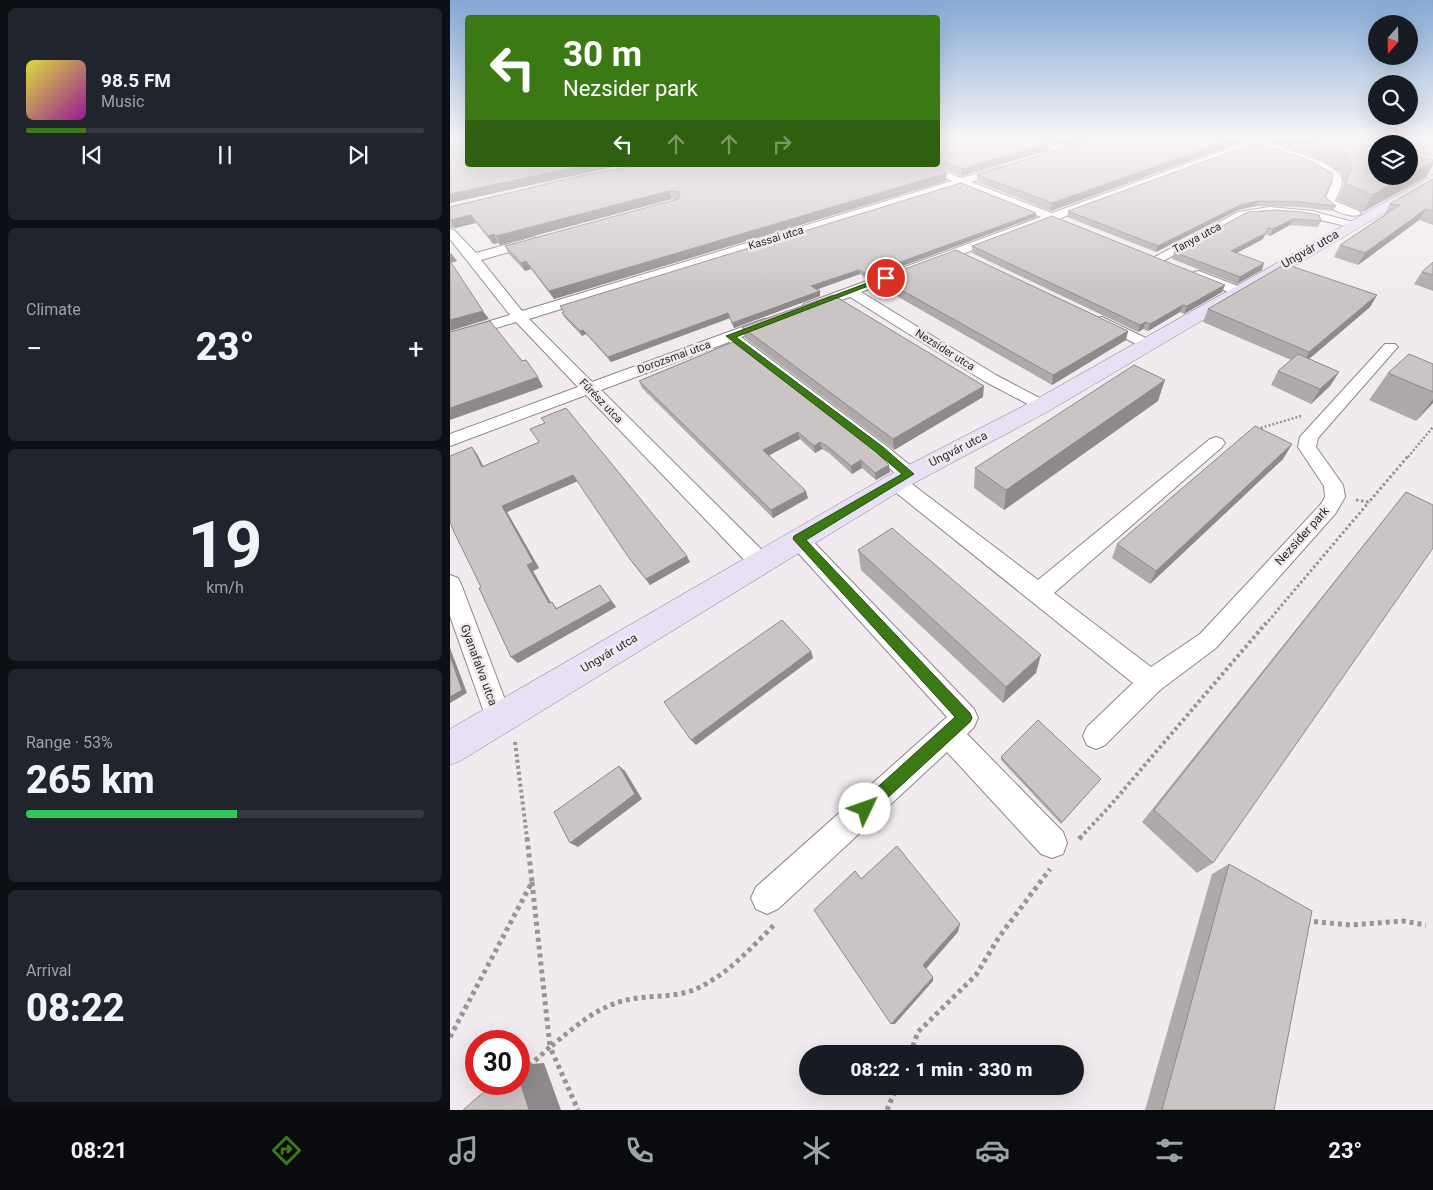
<!DOCTYPE html>
<html lang="en">
<head>
<meta charset="utf-8">
<style>
	body { margin:0; font-family:Roboto,sans-serif; background:#20242c; color:#f1f3f6; height:100vh; display:flex; flex-direction:column; font-size:19px; white-space:nowrap }
	* { box-sizing:border-box; margin:0 }
	p { font-size:16px; color:#9ea1a6 }
	.icon { flex:none; width:28px; height:28px; fill:none; stroke:currentColor; stroke-width:2; stroke-linecap:round; stroke-linejoin:round }
	.map { position:relative; flex:1; overflow:hidden }
	.panel { display:flex; flex-direction:column; gap:8px; padding:8px; background:#0d0f14; width:450px }
	.panel>* { flex:none }
	.top-card { position:absolute; left:15px; top:15px; width:475px; height:152px; border-radius:5px; box-shadow:0 5px 20px #0002; background:#3b7915; color:#fff; overflow:hidden }
	.needle { width:32px; rotate:200deg }
	.fabs { position:absolute; left:918px; top:15px; display:grid; gap:10px }
	.fabs a { display:grid; place-items:center; width:50px; height:50px; border-radius:50%; background:#171b24; box-shadow:0 5px 20px #0002; font-size:25px }
	.speed { position:absolute; left:15px; top:1030px; display:flex; gap:10px; font-size:25px; font-weight:700; text-align:center }
	.speed>* { display:grid; place-content:center; width:65px; height:65px; border-radius:50%; background:#171b24; box-shadow:0 5px 20px #0002; line-height:1 }
	.speed .limit { border:8px solid #d22; background:#fff; color:#111 }
	.pin { position:absolute; display:grid; place-items:center; width:42px; height:42px; color:#fff; margin:-21px; border:2px solid #fff; border-radius:50%; box-shadow:0 1px 5px #0007 }
	.me { position:absolute; width:55px; margin:-28px; rotate:48deg; stroke-linejoin:round; filter:drop-shadow(0 0 4px #0008) }
	.turn { display:flex; align-items:center; gap:18px; height:105px; padding:0 15px; font-size:22px }
	.turn .icon { width:65px; height:65px; stroke-width:2.5 }
	.turn b { display:block; font-size:35px; line-height:42px }
	.lanes { display:flex; align-items:center; height:48px; padding:0 15px; background:#0003; justify-content:center; gap:25px; direction:ltr }
	.lanes .off { opacity:.35 }
	.big { font-size:38px; font-weight:800; line-height:1.1 }
	.panel .tile { flex:1; display:flex; flex-direction:column; justify-content:center; gap:8px; min-width:0; padding:0 18px; border-radius:8px; background:#20242c }
	.panel .dial { align-items:center; gap:0 }
	.dial b { font-size:65px; line-height:1 }
	.song { display:flex; align-items:center; gap:15px }
	.cover { width:60px; height:60px; border-radius:8px; background:linear-gradient(135deg,hsl(60 70% 55%),hsl(300 70% 35%)) }
	.played { height:5px; border-radius:2px; background:linear-gradient(90deg,#3b7915 15%,#363941 15%) }
	.keys { display:flex; justify-content:space-around; direction:ltr }
	.heat { display:flex; justify-content:space-between; align-items:center; font-size:28px; direction:ltr }
	.charge { height:8px; border-radius:4px; background:linear-gradient(90deg,#34c759 53%,#363941 0) }
	.trip { position:absolute; left:349px; top:1045px; width:285px; height:50px; border-radius:25px; background:#171b24; box-shadow:0 5px 20px #0002; font-weight:800; line-height:50px; text-align:center }
	.tab-bar { display:flex; height:80px; justify-content:space-around; align-items:center; background:#090b0e; color:#9ea1a6 }
	.tab-bar .icon { width:35px; height:35px }
	.tab-bar .current { color:#3b7915 }
	.tab-bar b { font-size:22px; color:#f1f3f6 }
	main { display:flex; flex:1; min-height:0 }
	.map>svg:first-child { display:block }
	.green { fill:#f1d0c6 }
	.lines { fill:none; stroke-linecap:round; stroke-linejoin:round }
	.street-casing { stroke:#8c878b; stroke-width:2 }
	.secondary-casing { stroke:#8c878b; stroke-width:1 }
	.path-far4 { stroke:#989397; stroke-width:1; stroke-dasharray:1 1; stroke-linecap:butt }
	.path-far3 { stroke:#989397; stroke-width:2.5; stroke-dasharray:2 2; stroke-linecap:butt }
	.path-far2 { stroke:#989397; stroke-width:3; stroke-dasharray:2.5 2.5; stroke-linecap:butt }
	.path-far1 { stroke:#989397; stroke-width:4; stroke-dasharray:3 3; stroke-linecap:butt }
	.path { stroke:#989397; stroke-width:5; stroke-dasharray:4 4; stroke-linecap:butt }
	.street { fill:#fff; fill-rule:evenodd }
	.secondary { fill:#e8e1f6; fill-rule:evenodd }
	.wall { fill:#afa9a9 }
	.shaded-wall { fill:#8e898a }
	.building { fill:#cbc4c5; stroke:#8e898a }
	.route { fill:#3b7915; stroke:#264f0e }
	.labels { text-anchor:middle; dominant-baseline:central; stroke-width:5; stroke-linejoin:round; paint-order:stroke }
	.far-street-label { font-size:11px; fill:#2c2a2c; stroke:#f1ebf0 }
	.street-label { font-size:12px; fill:#2c2a2c; stroke:#f1ebf0 }
</style>
</head>
<body>
<main>
<section class="panel">
<div class="tile">
<div class="song"><i class="cover"></i><div><b>98.5 FM</b><p>Music</p></div></div>
<div class="played"></div>
<div class="keys"><svg class="icon" aria-label="previous" viewBox="0 0 24 24"><path d="M18 5L8 12l10 7zM5 5v14"/></svg><svg class="icon" aria-label="pause" viewBox="0 0 24 24"><path d="M8 5v14M16 5v14"/></svg><svg class="icon" aria-label="next" viewBox="0 0 24 24"><path d="M6 5l10 7-10 7zM19 5v14"/></svg></div>
</div>
<div class="tile"><p>Climate</p>
<div class="heat"><a>−</a><b class="big">23°</b><a>+</a></div>
</div>
<div class="tile dial"><b>19</b><p>km/h</p></div>
<div class="tile"><p>Range · 53%</p><b class="big">265 km</b><div class="charge"></div></div>
<div class="tile"><p>Arrival</p><b class="big">08:22</b></div>
</section>
<div class="map">
<svg width="983" height="1110" viewBox="0 0 983 1110">
	<rect width="100%" height="100%" fill="#f1ebf0"/>
	<!-- green -->
	<polygon class="green" points="910,139 983,139 983,155 959,149 959,144 934,144"/>
	<g class="lines">
		<defs>
			<g id="street">
				<polygon points="575,139 587,139 619,150 617,152 611,152 576,141"/>
				<polygon points="805,139 817,139 611,218 610,221 601,221 411,292 546,375 597,402 599,406 597,410 591,411 534,381 400,297 359,311 352,307 354,304 591,217 511,185 79,319 142,382 314,319 324,319 326,322 324,325 291,337 435,445 466,470 468,475 466,480 458,481 588,580 760,439 766,437 772,439 775,443 772,447 604,593 701,667 750,634 871,504 875,497 874,486 848,447 850,437 935,344 945,344 948,347 945,350 868,438 866,447 893,485 895,497 885,514 766,648 710,690 655,745 646,749 637,745 633,736 637,727 683,683 439,487 436,482 439,477 448,476 423,453 279,342 151,390 318,556 321,562 318,568 310,570 302,568 136,395 0,446 0,434 128,387 66,322 0,342 0,333 60,315 0,239 0,229 4,230 26,253 83,237 87,238 89,241 87,244 31,260 72,311 502,181 464,165 478,165 512,178 550,167 556,167 556,171 521,182 602,213"/>
				<path d="M831 148C845 152 893 164 892 182 892 188 887 195 885 201L909 211 911 213 909 215C898 218 881 210 874 202L882 183 881 177 865 165 828 153 826 151Z"/>
				<path d="M820 207 862 211 907 223 909 225 903 228C867 219 833 209 795 217L711 262H703L701 259 788 212Z"/>
				<polygon points="749,271 793,288 795,291 793,294 783,294 744,278 743,275 744,272"/>
				<polygon points="652,317 702,341 704,344 702,347 692,347 647,324 645,321 647,318"/>
				<polygon points="348,531 355,533 524,709 528,718 524,727 517,734 613,832 617,843 613,854 602,858 591,854 497,752 328,909 317,914 306,909 301,898 306,887 497,717 341,545 338,539 341,533"/>
				<polygon points="0,575 8,578 11,584 62,718 58,727 49,730 40,727 36,718 0,616"/>
			</g>
			<g id="secondary">
				<polygon points="959,150 983,156 983,164 959,158"/>
				<polygon points="983,175 983,184 599,411 455,488 12,760 0,765 0,729 437,476 583,401"/>
			</g>
		</defs>
		<!-- street casing -->
		<use href="#street" class="street-casing"/>
		<!-- secondary casing -->
		<use href="#secondary" class="secondary-casing"/>
		<!-- path-far4 -->
		<g class="path-far4">
			<polyline points="906,139 929,144"/>
			<polyline points="925,139 939,142"/>
			<polyline points="941,144 939,142 943,139"/>
		</g>
		<!-- path-far3 -->
		<g class="path-far3">
			<polyline points="807,429 851,416"/>
			<polyline points="958,457 983,427"/>
		</g>
		<!-- path-far2 -->
		<g class="path-far2">
			<polyline points="906,500 919,502 959,455"/>
			<polyline points="815,625 919,502"/>
		</g>
		<!-- path-far1 -->
		<g class="path-far1">
			<polyline points="65,742 77,838"/>
			<polyline points="630,838 659,807 816,623"/>
		</g>
		<!-- path -->
		<g class="path">
			<polyline points="629,839 631,837"/>
			<path d="M82 882 100 1047C125 1027 148 1005 181 999 203 995 227 998 248 988 278 974 301 948 324 925"/>
			<polyline points="856,921 901,925 953,921 976,925"/>
			<polyline points="0,1037 82,882 77,837"/>
			<polyline points="460,1054 468,1032 526,975 549,937 600,869"/>
			<polyline points="79,1066 100,1047 128,1110"/>
			<polyline points="437,1110 447,1086"/>
		</g>
		<!-- street -->
		<use href="#street" class="street"/>
		<!-- secondary -->
		<use href="#secondary" class="secondary"/>
	</g>
	<!-- wall -->
	<g class="wall">
		<polygon points="488,139 800,139 601,211 527,182 527,175 639,139 613,145 593,141 599,150 512,176 483,165 488,165"/>
		<polygon points="817,139 892,139 976,177 913,212 887,200 894,184 891,172 860,155 815,142"/>
		<polygon points="497,173 496,181 104,299 81,269 75,271 59,254 55,246 226,200 222,199 50,245 48,243 43,244 26,223 5,228 0,228 0,207 134,175"/>
		<polygon points="983,179 983,225 969,220 908,265 884,257 890,245 934,215 940,204"/>
		<polygon points="875,197 886,206 883,211 848,207 806,206 788,210 706,252 617,217 618,211"/>
		<polygon points="852,212 871,221 868,227 840,225 820,236 815,234 813,239 787,253 812,270 787,284 722,259 724,252"/>
		<polygon points="586,213 586,217 417,279 410,274 366,290 370,296 284,328 280,318 161,362 136,334 132,336 115,318 112,313 114,312 110,306"/>
		<polygon points="522,246 775,285 772,292 734,314 730,312 698,331 693,329 688,332 522,253"/>
		<polygon points="983,262 983,291 964,284 972,272"/>
		<polygon points="430,278 678,331 676,340 602,385 431,287"/>
		<polygon points="927,295 920,307 859,359 889,372 880,386 861,404 821,385 828,371 841,360 753,322 758,309"/>
		<polygon points="292,327 533,397 444,450 295,338"/>
		<polygon points="283,342 440,472 426,480 412,468 402,474 379,453 372,449 365,453 350,439 319,455 358,498 323,518 192,388 189,381"/>
		<polygon points="983,364 983,403 966,421 919,400 938,373"/>
		<polygon points="708,401 554,510 524,488 525,468"/>
		<polygon points="89,442 240,562 200,585 184,565 128,481 57,512 89,568 83,571 101,603 107,608 150,585 166,607 68,663 61,657 31,587 27,454 33,466"/>
		<polygon points="842,444 833,459 700,584 662,558 667,544"/>
		<polygon points="956,492 763,863 747,873 692,822 939,513"/>
		<polygon points="408,550 586,673 553,703 411,570"/>
		<polygon points="551,757 649,781 611,824 551,760"/>
		<polygon points="779,864 824,1110 695,1110 762,874"/>
	</g>
	<!-- shaded-wall -->
	<g class="shaded-wall">
		<polygon points="614,139 642,139 613,145"/>
		<polygon points="783,139 800,139 601,211 602,203"/>
		<polygon points="599,143 599,150 512,176 512,169"/>
		<polygon points="983,162 983,165 976,177 913,212 922,195 957,176 959,176 959,175"/>
		<polygon points="135,165 172,165 0,203 0,194"/>
		<polygon points="497,173 496,181 104,299 99,291"/>
		<polygon points="219,191 222,199 50,245 46,236"/>
		<polygon points="808,201 806,206 788,210 706,252 708,246 790,205"/>
		<polygon points="976,209 969,220 908,265 915,253"/>
		<polygon points="586,213 586,217 417,279 417,274"/>
		<polygon points="21,215 26,223 5,228 0,220"/>
		<polygon points="843,219 840,225 820,236 823,229"/>
		<polygon points="816,233 813,239 779,257 781,251"/>
		<polygon points="44,234 48,243 43,244 38,236"/>
		<polygon points="0,253 1,253 7,261 1,263 0,261"/>
		<polygon points="76,261 81,269 75,271 71,263"/>
		<polygon points="814,263 812,270 787,284 790,277"/>
		<polygon points="409,270 410,274 362,291 361,286"/>
		<polygon points="775,285 772,292 734,314 737,306"/>
		<polygon points="370,291 370,296 284,328 282,323"/>
		<polygon points="927,295 920,307 852,365 859,352"/>
		<polygon points="733,305 730,312 698,331 700,324"/>
		<polygon points="33,311 39,319 0,331 0,320"/>
		<polygon points="278,313 280,318 161,362 158,357"/>
		<polygon points="696,322 693,329 688,332 690,325"/>
		<polygon points="133,330 136,334 132,336 130,331"/>
		<polygon points="678,331 676,340 602,385 603,375"/>
		<polygon points="889,372 880,386 861,404 870,389"/>
		<polygon points="88,377 93,387 0,420 0,408"/>
		<polygon points="715,380 708,401 554,510 556,490"/>
		<polygon points="534,386 533,397 444,450 443,439"/>
		<polygon points="983,399 983,403 966,421"/>
		<polygon points="348,432 350,439 316,457 313,450"/>
		<polygon points="370,442 372,449 365,453 364,446"/>
		<polygon points="842,444 833,459 700,584 706,571"/>
		<polygon points="22,447 27,454 37,473 32,467"/>
		<polygon points="411,460 412,468 402,474 401,466"/>
		<polygon points="439,465 440,472 426,480 425,473"/>
		<polygon points="123,475 128,481 57,512 89,568 83,571 105,610 99,603 77,565 52,506"/>
		<polygon points="356,491 358,498 323,518 321,510"/>
		<polygon points="237,556 240,562 200,585 196,579"/>
		<polygon points="150,585 166,607 68,663 61,657"/>
		<polygon points="0,648 17,693 0,703"/>
		<polygon points="361,651 363,658 246,745 241,740"/>
		<polygon points="591,655 586,673 553,703 556,687"/>
		<polygon points="169,766 175,771 192,799 128,847 120,843"/>
		<polygon points="510,924 508,932 475,970 473,965"/>
		<polygon points="483,977 483,981 445,1024 441,1024"/>
		<polygon points="94,1063 111,1110 79,1110 69,1079 69,1065"/>
	</g>
	<!-- building -->
	<g class="building">
		<polygon points="0,139 18,139 18,165 135,165 0,194"/>
		<polygon points="488,139 586,139 599,143 512,169 488,159"/>
		<polygon points="641,139 783,139 602,203 527,175"/>
		<polygon points="863,139 892,139 926,147 926,176 957,176 922,195 895,183 902,167 898,156 866,140"/>
		<polygon points="805,143 854,158 882,173 883,177 875,197 886,206 850,202 808,201 790,205 708,246 618,211"/>
		<polygon points="959,154 983,160 983,162 959,175"/>
		<polygon points="190,165 477,165 497,173 99,291 76,261 71,263 55,246 228,199 230,196 229,192 219,191 46,236 44,234 38,236 21,215 0,220 0,207 134,175"/>
		<polygon points="983,179 983,211 976,209 915,253 890,245 950,205 940,204"/>
		<polygon points="511,183 586,213 417,274 409,270 361,286 370,291 282,323 278,313 158,357 133,330 130,331 112,313 114,312 110,306"/>
		<polygon points="825,210 852,212 869,215 871,221 843,219 823,229 818,228 816,233 781,251 814,263 790,277 724,252 798,212"/>
		<polygon points="602,216 775,285 737,306 733,305 700,324 696,322 690,325 522,246"/>
		<polygon points="506,250 678,331 603,375 430,278"/>
		<polygon points="0,261 33,311 0,320"/>
		<polygon points="983,262 983,275 972,272"/>
		<polygon points="835,264 927,295 859,352 758,309"/>
		<polygon points="383,295 534,386 443,439 292,327"/>
		<polygon points="40,321 72,361 76,360 88,377 0,408 0,332"/>
		<polygon points="283,342 421,447 439,465 425,473 411,460 401,466 377,446 370,442 364,446 348,432 313,450 356,491 321,510 189,381"/>
		<polygon points="848,354 889,372 870,389 828,371"/>
		<polygon points="959,354 983,364 983,392 938,373"/>
		<polygon points="684,365 715,380 556,490 525,468"/>
		<polygon points="116,408 237,556 196,579 179,558 123,475 52,506 83,562 77,565 99,603 102,602 106,609 150,585 161,601 61,657 29,588 31,587 4,532 0,522 0,456 22,447 32,467 89,442 80,429 95,423 91,418"/>
		<polygon points="805,426 842,444 706,571 667,544"/>
		<polygon points="956,492 983,505 983,548 763,863 704,810"/>
		<polygon points="442,528 591,655 556,687 408,550"/>
		<polygon points="332,620 361,651 241,740 214,702"/>
		<polygon points="0,656 12,690 0,697"/>
		<polygon points="588,720 651,779 612,822 551,757"/>
		<polygon points="169,766 185,794 120,843 104,812"/>
		<polygon points="447,846 510,924 473,965 483,977 441,1024 364,910 405,871 411,879"/>
		<polygon points="779,864 862,911 824,1110 712,1110"/>
		<polygon points="69,1079 79,1110 13,1110 43,1084 69,1084"/>
	</g>
	<!-- sky -->
	<linearGradient id="sky" x2="0" y2="1"><stop stop-color="#83a9d5"/><stop offset="0.47" stop-color="#f9f6f8"/><stop offset="1" stop-color="#f9f6f8" stop-opacity="0"/></linearGradient>
	<rect width="983" height="294" fill="url(#sky)"/>
	<!-- route -->
	<polygon class="route" points="433,277 439,278 286,337 433,447 464,474 356,540 520,713 522,718 520,722 420,814 415,817 409,814 407,809 409,804 505,717 343,539 344,536 452,474 426,452 276,336"/>
	<g class="labels">
		<!-- far-street labels -->
		<g class="far-street-label">
			<text transform="translate(326 238) rotate(-17)">Kassai utca</text>
			<text transform="translate(747 238) rotate(-28)">Tanya utca</text>
			<text transform="translate(495 350) rotate(32)">Nezsider utca</text>
			<text transform="translate(224 357) rotate(-20)">Dorozsmai utca</text>
			<text transform="translate(151 401) rotate(46)">Fűrész utca</text>
		</g>
		<!-- street labels -->
		<g class="street-label">
			<text transform="translate(860 249) rotate(-30)">Ungvár utca</text>
			<text transform="translate(508 449) rotate(-27)">Ungvár utca</text>
			<text transform="translate(852 536) rotate(-48)">Nezsider park</text>
			<text transform="translate(159 653) rotate(-31)">Ungvár utca</text>
			<text transform="translate(29 665) rotate(70)">Gyanafalva utca</text>
		</g>
	</g>
</svg>
<div class="fabs">
<a><svg class="needle" viewBox="-14 -14 28 28"><path d="M0-13l5 13h-10z" fill="#e53935"/><path d="M0 13l5-13h-10z" fill="#9ea1a6"/></svg></a>
<a><svg class="icon" aria-label="search" viewBox="0 0 24 24"><circle cx="10" cy="10" r="6"/><path d="M15 15l6 6"/></svg></a>
<a><svg class="icon" aria-label="layers" viewBox="0 0 24 24"><path d="M12 4l9 5-9 5-9-5zM3 14l9 5 9-5"/></svg></a>
</div>
<div class="speed"><div class="limit">30</div></div>
<div class="pin" style="left:436px;top:278px;background:#d93025"><svg class="icon" aria-label="arrive" viewBox="0 0 24 24"><path d="M6 21V4h12l-3 4 3 4H6"/></svg></div>
<svg class="me" style="left:415px;top:809px" viewBox="-20 -20 40 40"><circle r="19" fill="#fff"/><path d="M0-13L10 11 0 6-10 11z" fill="#3b7915"/></svg>
<div class="trip">08:22 · 1 min · 330 m</div>
<div class="top-card">
<div class="turn"><svg class="icon" aria-label="left" viewBox="0 0 24 24"><path d="M17 20v-9H6M10 6l-5 5 5 5"/></svg><div><b>30 m</b>Nezsider park</div></div>
<div class="lanes"><svg class="icon" aria-label="left" viewBox="0 0 24 24"><path d="M17 20v-9H6M10 6l-5 5 5 5"/></svg><svg class="icon off" aria-label="ahead" viewBox="0 0 24 24"><path d="M12 20V5M6 11l6-6 6 6"/></svg><svg class="icon off" aria-label="ahead" viewBox="0 0 24 24"><path d="M12 20V5M6 11l6-6 6 6"/></svg><svg class="icon off" aria-label="right" viewBox="0 0 24 24"><path d="M7 20v-9h11M14 6l5 5-5 5"/></svg></div>
</div>
</div>
</main>
<nav class="tab-bar">
<b>08:21</b>
<svg class="icon current" aria-label="directions" viewBox="0 0 24 24"><path d="M12 3l9 9-9 9-9-9zM9 14v-3h6M13 9l2 2-2 2"/></svg>
<svg class="icon" aria-label="music" viewBox="0 0 24 24"><path d="M9 18V5l10-2v13"/><circle cx="6" cy="18" r="3"/><circle cx="16" cy="16" r="3"/></svg>
<svg class="icon" aria-label="phone" viewBox="0 0 24 24"><path d="M5 4h4l2 5-3 2q2 4 5 5l2-3 5 2v4C11 20 4 13 5 4z"/></svg>
<svg class="icon" aria-label="climate" viewBox="0 0 24 24"><path d="M12 3v18M4 7l16 10M4 17L20 7"/></svg>
<svg class="icon" aria-label="car" viewBox="0 0 24 24"><path d="M5 17H2v-5l4-1 3-4h7l3 4 3 1v5h-3M9 17h6M6 11h13"/><circle cx="7" cy="17" r="2"/><circle cx="17" cy="17" r="2"/></svg>
<svg class="icon" aria-label="filters" viewBox="0 0 24 24"><path d="M4 7h16M4 17h16"/><circle cx="9" cy="7" r="2"/><circle cx="15" cy="17" r="2"/></svg>
<b>23°</b>
</nav>
</body>
</html>
